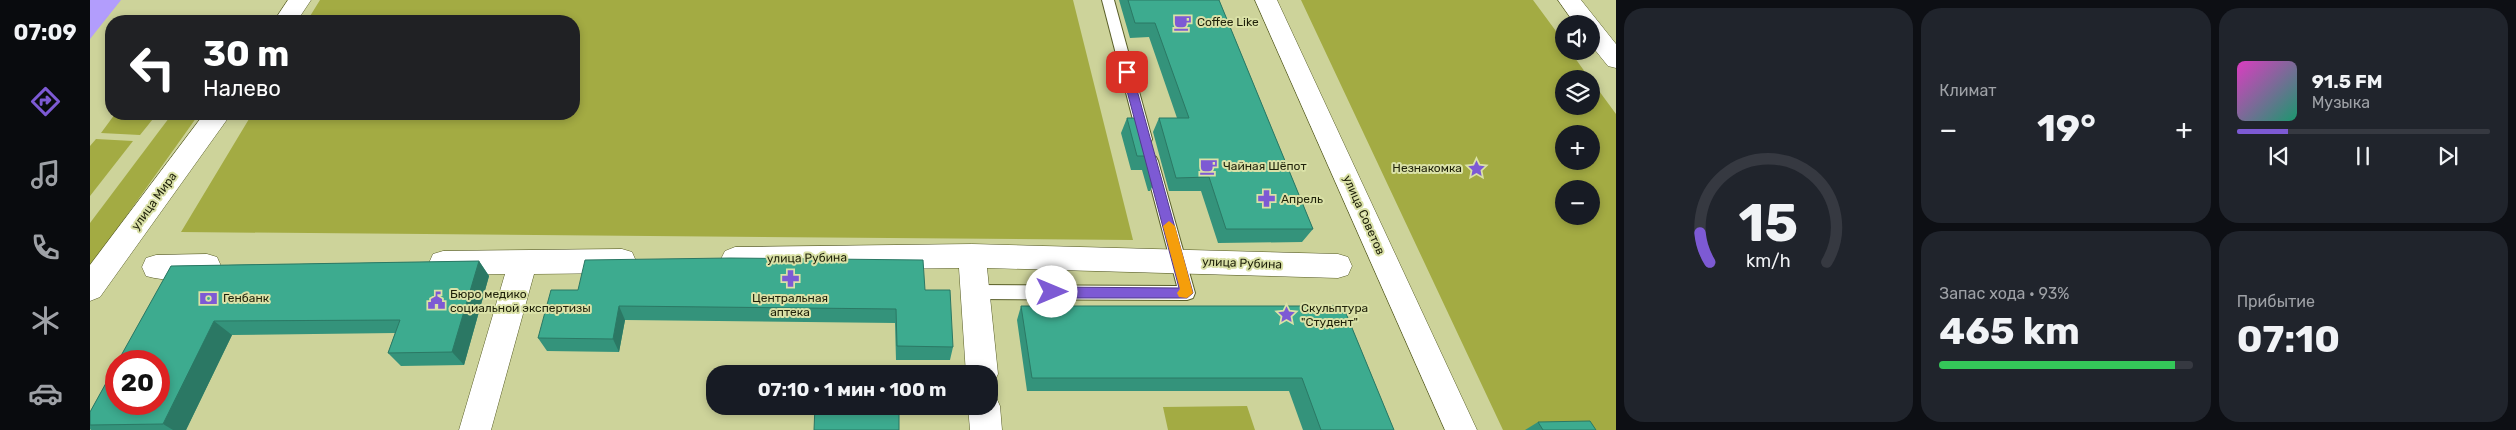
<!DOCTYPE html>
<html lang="ru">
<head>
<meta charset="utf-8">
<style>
	body { margin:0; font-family:Rubik,sans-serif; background:#20242c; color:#f1f3f6; height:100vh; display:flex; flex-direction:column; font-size:19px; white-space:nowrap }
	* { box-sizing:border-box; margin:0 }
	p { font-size:16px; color:#9ea1a6 }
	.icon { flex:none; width:28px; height:28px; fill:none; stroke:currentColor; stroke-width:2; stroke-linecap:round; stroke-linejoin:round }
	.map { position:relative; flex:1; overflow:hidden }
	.details { display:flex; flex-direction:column; gap:8px; padding:8px; background:#0d0f14; width:900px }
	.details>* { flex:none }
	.hud { position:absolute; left:15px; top:15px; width:475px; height:105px; border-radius:20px; box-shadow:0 2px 8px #0003; background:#202124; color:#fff; overflow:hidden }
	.tools { position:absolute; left:1465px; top:15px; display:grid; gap:10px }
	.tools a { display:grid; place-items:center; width:45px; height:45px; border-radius:50%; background:#171b24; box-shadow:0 2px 8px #0003; font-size:25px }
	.speed { position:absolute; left:15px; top:350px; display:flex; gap:10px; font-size:25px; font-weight:700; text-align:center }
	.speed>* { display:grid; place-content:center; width:65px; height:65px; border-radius:50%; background:#171b24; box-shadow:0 2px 8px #0003; line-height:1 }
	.speed .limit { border:8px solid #d22; background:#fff; color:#111 }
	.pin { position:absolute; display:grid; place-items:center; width:42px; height:42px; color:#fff; margin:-21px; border-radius:10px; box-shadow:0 2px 8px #0006 }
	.me { position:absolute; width:55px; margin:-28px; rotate:90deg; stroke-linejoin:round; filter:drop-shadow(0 0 4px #0008) }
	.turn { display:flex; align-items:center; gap:18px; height:105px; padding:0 15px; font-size:22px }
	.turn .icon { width:65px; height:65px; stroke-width:2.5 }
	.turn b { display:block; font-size:35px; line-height:42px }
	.big { font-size:38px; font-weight:700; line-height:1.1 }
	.details .widget { flex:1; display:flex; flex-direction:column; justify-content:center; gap:8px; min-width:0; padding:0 18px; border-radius:20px; background:#20242c }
	.details .dial { align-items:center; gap:0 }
	.dial svg { height:130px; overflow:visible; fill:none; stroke:#363941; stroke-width:7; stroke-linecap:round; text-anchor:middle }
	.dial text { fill:#f1f3f6; stroke:none }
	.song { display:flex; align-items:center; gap:15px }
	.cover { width:60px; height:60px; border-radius:8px; background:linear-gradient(135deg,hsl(310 70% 55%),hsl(160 70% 35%)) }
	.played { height:5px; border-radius:2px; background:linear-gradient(90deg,#7d5ad4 20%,#363941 20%) }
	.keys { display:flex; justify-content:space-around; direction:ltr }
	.heat { display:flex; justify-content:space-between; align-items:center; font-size:28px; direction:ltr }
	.charge { height:8px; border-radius:4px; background:linear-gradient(90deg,#34c759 93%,#363941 0) }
	.details .tiles { flex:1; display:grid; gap:8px; grid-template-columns:repeat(3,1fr) }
	.widget:first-child { grid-row:span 2 }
	.trip { position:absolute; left:616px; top:365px; width:292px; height:50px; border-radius:20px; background:#171b24; box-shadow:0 2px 8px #0003; font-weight:700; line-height:50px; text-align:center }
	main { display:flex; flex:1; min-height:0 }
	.tabs { display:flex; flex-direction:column; width:90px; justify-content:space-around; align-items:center; background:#090b0e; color:#9ea1a6 }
	.tabs .icon { width:35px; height:35px }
	.tabs .on { color:#7d5ad4 }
	.tabs b { font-size:22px; color:#f1f3f6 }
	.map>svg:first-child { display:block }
	.green { fill:#a3ab43; fill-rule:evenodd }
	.water { fill:#b29dfc }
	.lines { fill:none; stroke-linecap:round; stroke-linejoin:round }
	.lane-casing { stroke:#595e28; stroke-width:2 }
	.street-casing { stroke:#595e28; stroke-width:1 }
	.secondary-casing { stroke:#595e28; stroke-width:1 }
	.lane { fill:#fff; fill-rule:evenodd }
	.street { fill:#fff; fill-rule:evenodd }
	.secondary { fill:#fff; fill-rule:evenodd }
	.wall { fill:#34937b }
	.shaded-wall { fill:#2b7864 }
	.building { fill:#3dab8f; stroke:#2b7864 }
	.route { fill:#7d5ad4; stroke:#513a8a }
	.slow { fill:#f59e0b }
	.labels { text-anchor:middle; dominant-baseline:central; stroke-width:4; stroke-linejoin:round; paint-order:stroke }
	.poi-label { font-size:12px; fill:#1f210a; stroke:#dae1a7; text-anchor:start }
	.street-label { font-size:12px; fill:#1f210a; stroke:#dae1a7 }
</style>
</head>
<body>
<main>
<nav class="tabs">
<b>07:09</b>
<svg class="icon on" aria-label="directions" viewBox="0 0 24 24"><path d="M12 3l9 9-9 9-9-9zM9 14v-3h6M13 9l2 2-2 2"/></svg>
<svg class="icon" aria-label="music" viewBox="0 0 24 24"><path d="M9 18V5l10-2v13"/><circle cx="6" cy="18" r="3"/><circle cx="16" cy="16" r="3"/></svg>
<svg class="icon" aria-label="phone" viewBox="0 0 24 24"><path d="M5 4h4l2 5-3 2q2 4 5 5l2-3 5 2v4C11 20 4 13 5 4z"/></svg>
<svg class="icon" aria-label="climate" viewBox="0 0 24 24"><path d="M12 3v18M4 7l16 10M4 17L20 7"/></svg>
<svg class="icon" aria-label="car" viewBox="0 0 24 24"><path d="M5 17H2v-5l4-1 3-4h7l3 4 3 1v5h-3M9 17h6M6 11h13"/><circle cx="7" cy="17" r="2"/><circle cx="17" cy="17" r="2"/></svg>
</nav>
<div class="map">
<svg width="1526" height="430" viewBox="0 0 1526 430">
	<rect width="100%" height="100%" fill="#cdd39a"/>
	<!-- green -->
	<g class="green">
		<polygon points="230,0 983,0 1043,240 91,232 162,114 484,114 484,21 217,21"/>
		<path d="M1211 0H1443L1474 42V51H1480L1500 79H1474V106H1501V80L1526 114V430H1413ZM1474 134H1501V161H1474ZM1474 189H1501V216H1474Z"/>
		<polygon points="25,114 67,114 50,135 11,133"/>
		<polygon points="82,114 109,114 0,267 0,223"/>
		<polygon points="6,139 43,141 0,196 0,146"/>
		<polygon points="1157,406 1165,430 1078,430 1073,407"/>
	</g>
	<!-- water -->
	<polygon class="water" points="0,0 31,0 0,39"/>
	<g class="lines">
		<defs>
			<g id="lane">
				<polygon points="1012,0 1024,0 1062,139 1060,143 1050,143 1048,139"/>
				<polygon points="1061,155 1066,157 1068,161 1105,293 1103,298 1097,300 885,299 879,297 877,292 879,287 885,285 1087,286 1054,161 1056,157"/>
			</g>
			<g id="street">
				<polygon points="882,244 1248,254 1258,257 1262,266 1258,275 1248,278 897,268 908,374 903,384 900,385 900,374 876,374 869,268 645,271 635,267 631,259 635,251 645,247"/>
				<polygon points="532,249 542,252 546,261 542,270 532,273 444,274 401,430 369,430 415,274 353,275 343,272 339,263 343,254 353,251"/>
				<path d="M117 254 127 257 131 266 127 275C107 281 76 282 56 276L52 267 56 258 66 255Z"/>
				<polygon points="900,393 905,395 910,406 912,430 880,430 878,406 900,406"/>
			</g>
			<g id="secondary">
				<polygon points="198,0 221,0 207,21 184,21"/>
				<polygon points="1165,0 1187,0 1387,430 1355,430"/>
				<polygon points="1468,0 1491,0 1526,44 1526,68 1518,66 1501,45 1501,24 1485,24"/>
				<polygon points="114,114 141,114 10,297 0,301 0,265"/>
			</g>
		</defs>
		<!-- lane casing -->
		<use href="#lane" class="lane-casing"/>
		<!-- street casing -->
		<use href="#street" class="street-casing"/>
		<!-- secondary casing -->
		<use href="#secondary" class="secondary-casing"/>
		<!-- lane -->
		<use href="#lane" class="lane"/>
		<!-- street -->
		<use href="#street" class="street"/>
		<!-- secondary -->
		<use href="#secondary" class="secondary"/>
	</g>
	<!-- wall -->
	<g class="wall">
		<polygon points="1029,0 1129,0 1223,229 1212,242 1128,243 1111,191 1079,191 1063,132 1069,118 1087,118 1059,37 1040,38"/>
		<polygon points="1037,118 1051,118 1067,178 1060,191 1058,191 1052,170 1041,170 1031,133"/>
		<polygon points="389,261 399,276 374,365 311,366 298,353 305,333 142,335 96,430 1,430 0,429 0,412 81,266"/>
		<polygon points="488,290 835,290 863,347 860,360 806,360 805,323 535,320 529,352 457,351 448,338"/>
		<polygon points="931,306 1253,306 1304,430 1213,430 1199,391 937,391 927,320"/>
		<polygon points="1448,422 1506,430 1435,430"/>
	</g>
	<!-- shaded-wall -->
	<g class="shaded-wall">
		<polygon points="389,261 399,276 374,365 362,352"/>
		<polygon points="529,306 535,320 529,352 523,339"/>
		<polygon points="124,321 142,335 96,430 83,430 73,424"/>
	</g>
	<!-- building -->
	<g class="building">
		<polygon points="1038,0 1129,0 1223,229 1136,229 1119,177 1086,178 1069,118 1099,118 1065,23 1045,23"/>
		<polygon points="1037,118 1051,118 1067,178 1065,178 1059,156 1047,156"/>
		<polygon points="640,258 833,260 835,290 860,290 863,347 807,346 806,309 529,306 523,339 448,338 461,290 488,290 495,260"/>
		<polygon points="389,261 362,352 298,353 310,320 124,321 73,424 0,425 0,412 26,365 26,404 69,404 69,361 28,361 81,266"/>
		<polygon points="931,306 1253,306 1304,430 1231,430 1212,378 942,378"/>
		<polygon points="725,406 809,406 809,430 724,430"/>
		<polygon points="1500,421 1506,430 1453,430 1448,422"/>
	</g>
	<!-- route -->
	<polygon class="route" points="1037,69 1042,72 1103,293 1097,298 962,298 956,292 962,287 1089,288 1032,72"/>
	<!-- slow -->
	<polygon class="slow" points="1079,221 1085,226 1103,293 1097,298 1089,297 1087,293 1090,289 1073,226"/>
	<!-- icons -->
	<defs>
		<symbol id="cafe-bare" viewBox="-9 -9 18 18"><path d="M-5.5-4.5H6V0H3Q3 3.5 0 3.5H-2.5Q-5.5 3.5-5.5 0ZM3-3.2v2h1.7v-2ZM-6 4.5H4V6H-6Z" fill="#7d5ad4" stroke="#dae1a7" stroke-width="2.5" paint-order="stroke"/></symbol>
		<symbol id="sight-bare" viewBox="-9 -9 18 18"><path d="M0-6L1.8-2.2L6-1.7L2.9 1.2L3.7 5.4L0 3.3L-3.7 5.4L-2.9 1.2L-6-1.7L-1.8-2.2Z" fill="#7d5ad4" stroke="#dae1a7" stroke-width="2.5" paint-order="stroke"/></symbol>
		<symbol id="pharmacy-bare" viewBox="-9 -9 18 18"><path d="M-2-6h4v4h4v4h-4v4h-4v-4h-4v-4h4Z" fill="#7d5ad4" stroke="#dae1a7" stroke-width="2.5" paint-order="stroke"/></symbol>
		<symbol id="bank-bare" viewBox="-9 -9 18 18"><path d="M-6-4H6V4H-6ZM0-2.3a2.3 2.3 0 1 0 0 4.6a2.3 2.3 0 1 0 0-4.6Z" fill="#7d5ad4" stroke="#dae1a7" stroke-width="2.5" paint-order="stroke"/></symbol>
		<symbol id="civic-bare" viewBox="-9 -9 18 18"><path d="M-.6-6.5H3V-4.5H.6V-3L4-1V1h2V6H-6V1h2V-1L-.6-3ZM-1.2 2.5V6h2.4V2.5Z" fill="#7d5ad4" stroke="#dae1a7" stroke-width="2.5" paint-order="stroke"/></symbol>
	</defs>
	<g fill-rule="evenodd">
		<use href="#cafe-bare" x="1080" y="10" width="25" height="25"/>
		<use href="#cafe-bare" x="1106" y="154" width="25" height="25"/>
		<use href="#sight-bare" x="1374" y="156" width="25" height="25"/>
		<use href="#pharmacy-bare" x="1164" y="186" width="25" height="25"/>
		<use href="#pharmacy-bare" x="688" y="266" width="25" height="25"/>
		<use href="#bank-bare" x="106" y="286" width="25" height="25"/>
		<use href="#civic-bare" x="334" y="288" width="25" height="25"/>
		<use href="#sight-bare" x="1184" y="302" width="25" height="25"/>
	</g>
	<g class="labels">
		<!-- poi labels -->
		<g class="poi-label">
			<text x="1107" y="22">Coffee Like</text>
			<text x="1133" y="166">Чайная Шёпот</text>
			<text x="1372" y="168" text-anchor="end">Незнакомка</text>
			<text x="1191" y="199">Апрель</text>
			<text x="360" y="294">Бюро медико<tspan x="360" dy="14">социальной экспертизы</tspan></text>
			<text x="133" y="298">Генбанк</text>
			<text x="700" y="298" text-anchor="middle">Центральная<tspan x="700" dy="14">аптека</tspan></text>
			<text x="1211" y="308">Скульптура<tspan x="1211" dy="14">"Студент"</tspan></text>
		</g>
		<!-- street labels -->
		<g class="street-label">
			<text transform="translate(64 201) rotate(-54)">улица Мира</text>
			<text transform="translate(1274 215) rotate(66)">улица Советов</text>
			<text transform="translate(717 258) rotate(-1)">улица Рубина</text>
			<text transform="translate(1152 263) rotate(2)">улица Рубина</text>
		</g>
	</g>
</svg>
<div class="tools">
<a><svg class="icon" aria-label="sound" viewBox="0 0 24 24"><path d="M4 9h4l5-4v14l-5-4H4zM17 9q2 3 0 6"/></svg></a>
<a><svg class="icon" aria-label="layers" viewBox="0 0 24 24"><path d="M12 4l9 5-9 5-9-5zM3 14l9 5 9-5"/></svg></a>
<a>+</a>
<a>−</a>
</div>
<div class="speed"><div class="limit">20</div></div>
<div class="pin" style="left:1037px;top:72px;background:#d93025"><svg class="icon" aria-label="arrive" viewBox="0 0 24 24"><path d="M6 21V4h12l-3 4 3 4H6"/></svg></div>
<svg class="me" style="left:962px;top:292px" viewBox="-20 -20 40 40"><circle r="19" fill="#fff"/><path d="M0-13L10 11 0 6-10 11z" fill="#7d5ad4"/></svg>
<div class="trip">07:10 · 1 мин · 100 m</div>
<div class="hud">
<div class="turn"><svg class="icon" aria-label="left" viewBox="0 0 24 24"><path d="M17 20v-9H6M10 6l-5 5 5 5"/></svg><div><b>30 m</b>Налево</div></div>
</div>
</div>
<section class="details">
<div class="tiles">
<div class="widget dial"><svg viewBox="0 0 100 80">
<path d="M14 69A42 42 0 1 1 86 69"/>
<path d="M14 69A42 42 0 0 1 8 51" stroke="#7d5ad4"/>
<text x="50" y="56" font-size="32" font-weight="700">15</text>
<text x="50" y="72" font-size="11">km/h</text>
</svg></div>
<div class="widget"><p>Климат</p>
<div class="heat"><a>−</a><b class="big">19°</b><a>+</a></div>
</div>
<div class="widget">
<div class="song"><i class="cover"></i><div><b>91.5 FM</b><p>Музыка</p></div></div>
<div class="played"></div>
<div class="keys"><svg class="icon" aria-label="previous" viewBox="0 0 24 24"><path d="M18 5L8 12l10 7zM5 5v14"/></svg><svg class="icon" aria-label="pause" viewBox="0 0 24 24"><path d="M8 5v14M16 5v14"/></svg><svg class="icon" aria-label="next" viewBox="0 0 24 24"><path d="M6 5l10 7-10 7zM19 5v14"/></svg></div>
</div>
<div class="widget"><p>Запас хода · 93%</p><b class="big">465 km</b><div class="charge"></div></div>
<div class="widget"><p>Прибытие</p><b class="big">07:10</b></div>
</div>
</section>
</main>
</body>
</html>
